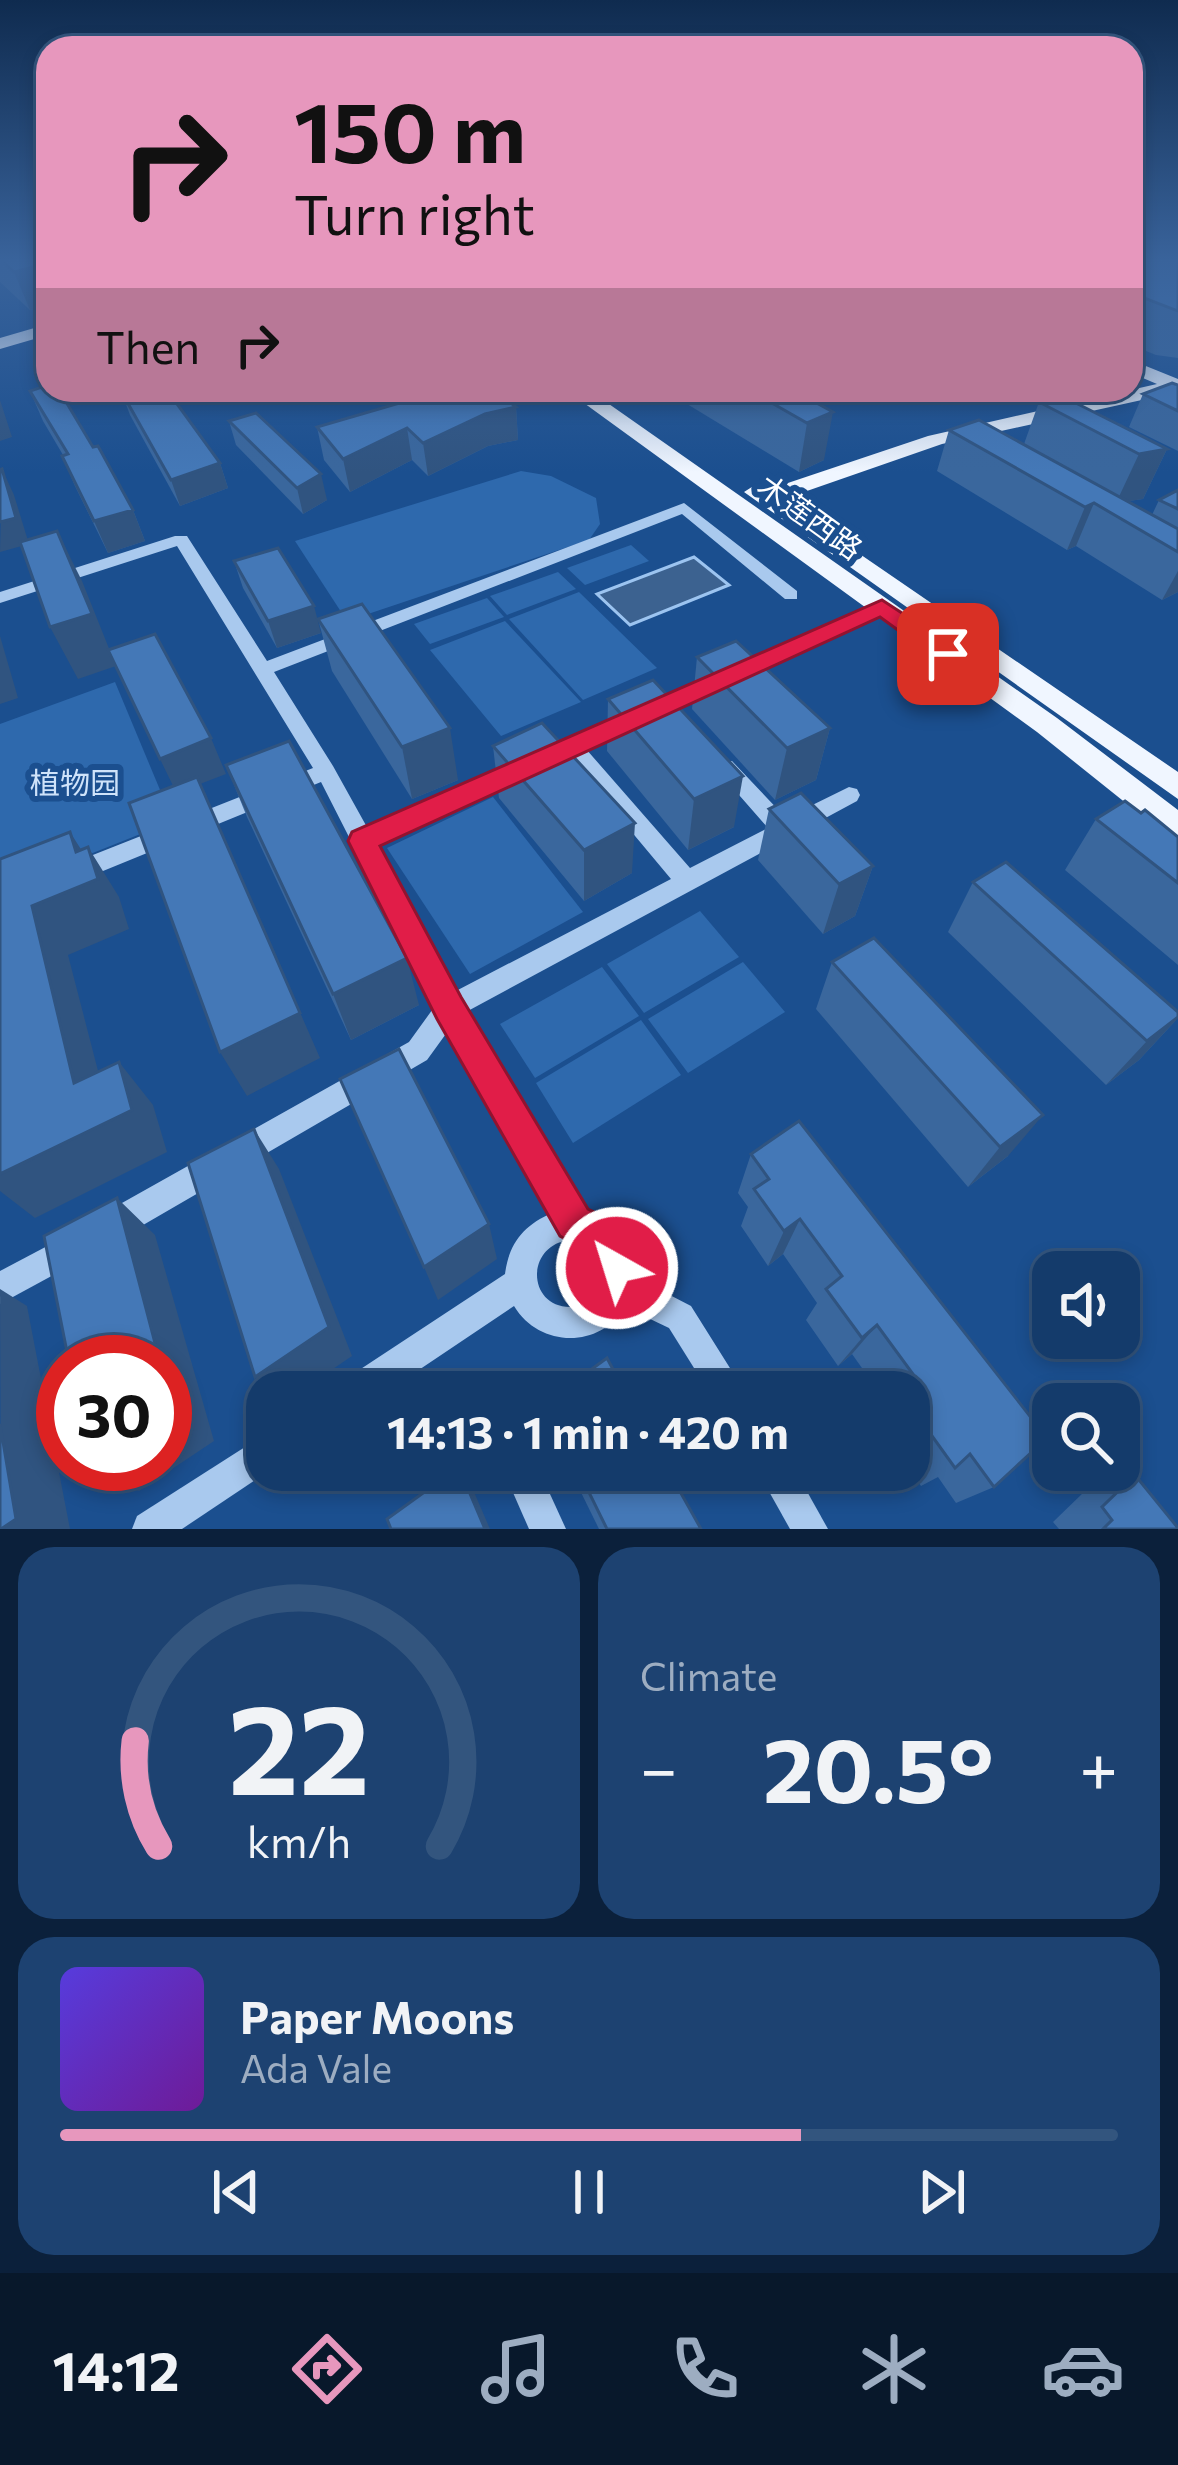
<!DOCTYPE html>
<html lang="en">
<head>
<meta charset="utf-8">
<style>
	body { margin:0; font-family:Commissioner,"Noto Sans SC",sans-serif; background:#1d4271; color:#f1f3f6; height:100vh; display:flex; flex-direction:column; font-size:45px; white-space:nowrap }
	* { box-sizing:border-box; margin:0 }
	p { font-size:39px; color:#9dadc1 }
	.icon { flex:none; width:66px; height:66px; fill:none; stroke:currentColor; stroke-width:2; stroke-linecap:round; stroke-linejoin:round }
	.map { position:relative; height:1529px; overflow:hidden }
	.details { display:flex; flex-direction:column; gap:18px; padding:18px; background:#0b203b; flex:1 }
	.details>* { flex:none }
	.hud { position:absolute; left:36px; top:36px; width:1107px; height:366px; border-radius:36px; box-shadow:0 6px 18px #0003,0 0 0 3px #33557e; background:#e797bd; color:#111; overflow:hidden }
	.controls { position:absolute; left:1032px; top:1251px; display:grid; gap:24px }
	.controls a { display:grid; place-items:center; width:108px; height:108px; border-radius:24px; background:#143b6b; box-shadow:0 6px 18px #0003,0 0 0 3px #33557e; font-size:60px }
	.speed { position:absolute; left:36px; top:1335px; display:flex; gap:24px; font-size:60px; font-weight:700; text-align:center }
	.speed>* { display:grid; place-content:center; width:156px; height:156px; border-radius:50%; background:#143b6b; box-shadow:0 6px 18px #0003,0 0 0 3px #33557e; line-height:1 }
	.speed .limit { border:18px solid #d22; background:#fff; color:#111 }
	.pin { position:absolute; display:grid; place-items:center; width:102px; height:102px; color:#fff; margin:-51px; border-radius:24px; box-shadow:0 6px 18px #0006 }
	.me { position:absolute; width:132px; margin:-66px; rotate:321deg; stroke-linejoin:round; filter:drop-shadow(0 0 9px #0008) }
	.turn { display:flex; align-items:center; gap:42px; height:252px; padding:0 60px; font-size:54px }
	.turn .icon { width:156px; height:156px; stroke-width:2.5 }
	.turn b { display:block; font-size:84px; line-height:102px }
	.then { display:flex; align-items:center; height:114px; padding:0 60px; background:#0003; gap:24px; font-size:45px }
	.big { font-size:90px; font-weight:700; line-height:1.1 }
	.details .card { flex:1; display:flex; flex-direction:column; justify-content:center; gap:18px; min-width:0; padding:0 42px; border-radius:36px; background:#1d4271 }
	.details .dial { align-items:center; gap:0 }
	.dial svg { height:312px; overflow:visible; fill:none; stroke:#33557e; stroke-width:7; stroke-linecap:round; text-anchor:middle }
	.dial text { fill:#f1f3f6; stroke:none }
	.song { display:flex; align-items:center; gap:36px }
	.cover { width:144px; height:144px; border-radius:18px; background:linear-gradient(135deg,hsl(250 70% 55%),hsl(280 70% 35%)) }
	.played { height:12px; border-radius:6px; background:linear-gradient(90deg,#e797bd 70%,#33557e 70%) }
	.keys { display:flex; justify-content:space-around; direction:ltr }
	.heat { display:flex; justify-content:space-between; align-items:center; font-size:66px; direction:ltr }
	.details .tiles { flex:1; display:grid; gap:18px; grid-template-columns:1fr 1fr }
	.card:last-child { grid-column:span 2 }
	.trip { position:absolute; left:246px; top:1371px; width:684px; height:120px; border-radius:36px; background:#143b6b; box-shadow:0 6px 18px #0003,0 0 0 3px #33557e; font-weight:700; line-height:120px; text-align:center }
	.tabs { display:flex; height:192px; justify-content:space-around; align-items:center; background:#08182b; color:#9dadc1 }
	.tabs .icon { width:84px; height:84px }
	.tabs .active { color:#e797bd }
	.tabs b { font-size:54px; color:#f1f3f6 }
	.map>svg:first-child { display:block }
	.green { fill:#2e69ad }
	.water { fill:#3c6290; stroke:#9cc4f0; stroke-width:3 }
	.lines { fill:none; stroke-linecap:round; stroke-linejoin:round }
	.minor { fill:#a9c9ee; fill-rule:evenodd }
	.major { fill:#f0f6ff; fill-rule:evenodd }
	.wall { fill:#3a679d }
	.shaded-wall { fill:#305480 }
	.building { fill:#4478b7; stroke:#305480; stroke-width:3 }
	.route { fill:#e11d48; stroke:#92132f; stroke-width:3 }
	.labels { text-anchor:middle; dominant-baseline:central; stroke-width:12; stroke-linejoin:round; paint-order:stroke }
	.street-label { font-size:30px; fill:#fff; stroke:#1b4f8f }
	.park-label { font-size:30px; fill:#cfe3fa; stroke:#1b4f8f }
</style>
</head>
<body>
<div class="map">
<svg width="1178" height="1529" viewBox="0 0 1178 1529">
	<rect width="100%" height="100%" fill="#1b4f8f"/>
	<!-- green -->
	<g class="green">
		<polygon points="521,471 551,476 596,498 600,524 589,540 347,621 295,541"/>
		<polygon points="631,545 649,561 585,585 567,568"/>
		<polygon points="558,572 576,589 507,615 490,596"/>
		<polygon points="579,592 657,668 583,700 509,619"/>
		<polygon points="487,598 504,617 430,644 414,624"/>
		<polygon points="505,621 581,702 501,736 430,650"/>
		<polygon points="115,682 173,821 0,890 0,724"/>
		<polygon points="493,797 583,912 470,974 387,848"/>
		<polygon points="700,911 739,957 644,1013 607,964"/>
		<polygon points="743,962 785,1012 688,1073 648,1019"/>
		<polygon points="602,967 639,1016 535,1078 500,1024"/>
		<polygon points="641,1020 681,1075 573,1143 536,1083"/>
	</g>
	<!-- water -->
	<polygon class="water" points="694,557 729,585 630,625 597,594"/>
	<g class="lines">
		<!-- minor -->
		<g class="minor">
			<path d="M684 503 797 591V599H785L682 514 274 672 333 766 368 829 876 603 882 601 891 607 586 749 690 868 768 828 718 771 714 766 718 761H732L786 818 849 787 857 789 860 795 857 801 466 1012 585 1212C616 1224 633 1244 635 1277L691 1306 745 1392H709L669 1328 625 1307C600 1349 539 1348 514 1306L386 1392H339L344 1380 505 1274C509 1243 524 1225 552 1213L448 1031 427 1060 119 1239 108 1243 97 1239 93 1228 97 1217 409 1042 435 1006 321 782 81 880 73 882 65 880 61 873 65 866 313 768 177 546 0 603V592L175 536H187L267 661ZM569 757 671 879 454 992 376 845ZM570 1240C615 1245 613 1307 570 1307 527 1307 525 1245 570 1240Z"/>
			<polygon points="70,1234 81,1238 85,1249 81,1260 0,1304 0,1271"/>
			<polygon points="267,1433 270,1470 182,1529 132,1529 137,1516"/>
			<polygon points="503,1470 539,1470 566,1529 529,1529"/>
			<polygon points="757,1470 795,1470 828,1529 790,1529"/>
		</g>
		<!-- major -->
		<g class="major">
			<polygon points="48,324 48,335 0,349 0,338"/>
			<polygon points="1131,360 1178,379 1178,392 942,444 781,500 1178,772 1178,799 744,492 755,485 767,490 928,436 1157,384 1131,373"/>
			<polygon points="566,390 589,390 1057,718 1178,810 1178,839 1167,836 1037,732"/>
		</g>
	</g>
	<!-- wall -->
	<g class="wall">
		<polygon points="0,258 48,258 48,305 30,310 0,282"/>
		<polygon points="1131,258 1178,258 1178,358 1156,355 1131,345"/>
		<polygon points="1178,385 1178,451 1129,427 1143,394"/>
		<polygon points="664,390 793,390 824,460 799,472"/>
		<polygon points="863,390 894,390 877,397"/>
		<polygon points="30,391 93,447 133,510 145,541 108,553 75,486 62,456 63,455 43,421"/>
		<polygon points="121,391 220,463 228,488 180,506 130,415"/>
		<polygon points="1039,402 1167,449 1143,499 1128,501 1152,515 1159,500 1178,490 1178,592 1162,600 1076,546 1067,550 937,471 949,430 1024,444"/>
		<polygon points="516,407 518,440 488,446 428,476 412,460 350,492 324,460 317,427"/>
		<polygon points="229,421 327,500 303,514 236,445"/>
		<polygon points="234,561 321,633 277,648 243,588"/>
		<polygon points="318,619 458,780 412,799 332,671"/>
		<polygon points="697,657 830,728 816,780 775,800 692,709"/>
		<polygon points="608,699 734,827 688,850 607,751"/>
		<polygon points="493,746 632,873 584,901 499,798"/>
		<polygon points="226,765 419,1005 351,1040 247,817"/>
		<polygon points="769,809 873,866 855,916 823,934 758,860"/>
		<polygon points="1096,819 1178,837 1178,965 1065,870"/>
		<polygon points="973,882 1178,1018 1139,1060 1106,1085 948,932"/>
		<polygon points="832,962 1008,1156 968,1187 816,1009"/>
		<polygon points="799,1121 994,1487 956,1503 938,1477 921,1486 909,1469 909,1392 879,1392 852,1354 838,1366 806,1320 817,1303 783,1254 768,1266 741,1226 748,1207 738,1193 751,1154"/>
		<polygon points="570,1470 668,1470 701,1529 599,1529"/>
		<polygon points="1135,1475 1178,1529 1059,1529 1053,1522 1084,1492"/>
	</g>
	<!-- shaded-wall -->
	<g class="shaded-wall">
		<polygon points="48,263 48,305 30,310 14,272"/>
		<polygon points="235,390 267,390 237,398"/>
		<polygon points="879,390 894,390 877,397"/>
		<polygon points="0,400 12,437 0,441"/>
		<polygon points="516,407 518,440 488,446 428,476 423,443 485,414"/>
		<polygon points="833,412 824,460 799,472 807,423"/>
		<polygon points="407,428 412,460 350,492 343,459"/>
		<polygon points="1167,449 1143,499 1116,503 1139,454"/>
		<polygon points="220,463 228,488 180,506 171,480"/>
		<polygon points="2,469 14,495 29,544 0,552"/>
		<polygon points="321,474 327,500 303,514 297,488"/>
		<polygon points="1094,503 1076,546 1067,550 1085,507"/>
		<polygon points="133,510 145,541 108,553 94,521"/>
		<polygon points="57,531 82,581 116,666 78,679 50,627"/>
		<polygon points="1178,571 1178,592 1162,600"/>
		<polygon points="314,606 321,633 277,648 268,621"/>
		<polygon points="0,636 18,698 0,704"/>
		<polygon points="450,728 458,780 412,799 402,747"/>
		<polygon points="830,728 816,780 775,800 787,748"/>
		<polygon points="211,738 226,774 200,784 320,1058 247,1096 220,1052 177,794 160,759"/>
		<polygon points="743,776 734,827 688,850 694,799"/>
		<polygon points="635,823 632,873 584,901 584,850"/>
		<polygon points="70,832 96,873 88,847 119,897 129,929 68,955 111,1121 119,1062 153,1105 167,1152 35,1218 0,1191 0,1167 74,1083 32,906"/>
		<polygon points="873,866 855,916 823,934 839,884"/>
		<polygon points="407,958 419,1005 351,1040 333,994"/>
		<polygon points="1178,1018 1139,1060 1106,1085 1147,1041"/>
		<polygon points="1043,1115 1008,1156 968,1187 1000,1147"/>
		<polygon points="254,1129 279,1169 352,1356 299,1392 273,1392 255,1377"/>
		<polygon points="117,1198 155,1235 214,1441 139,1491 92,1474 108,1464 165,1464 165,1362 160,1362"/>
		<polygon points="800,1219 783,1254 768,1266 784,1231"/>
		<polygon points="489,1224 497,1259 438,1300 424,1267"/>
		<polygon points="0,1289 27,1306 70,1529 1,1529"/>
		<polygon points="877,1325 852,1354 838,1366 862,1338"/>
		<polygon points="461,1470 471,1485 490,1529 485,1529"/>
	</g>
	<!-- building -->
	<g class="building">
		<polygon points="0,258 48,258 48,263 14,272"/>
		<polygon points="1131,258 1178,258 1178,311 1131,293"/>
		<polygon points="1172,383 1178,385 1178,411 1143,394"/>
		<polygon points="48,385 48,390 59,390 93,447 98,446 133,510 94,521 62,456 68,454 30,391"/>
		<polygon points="124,390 167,390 220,463 171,480 121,391"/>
		<polygon points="444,390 495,390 516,407 485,414 423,443 407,428 343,459 317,427"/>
		<polygon points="749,390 793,390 833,412 807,423"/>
		<polygon points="1058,394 1167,449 1139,454 1039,402"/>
		<polygon points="256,413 321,474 297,488 229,421"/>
		<polygon points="979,420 1178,529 1178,552 1094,503 1085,507 949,430"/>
		<polygon points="2,469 16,518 0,522 0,470"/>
		<polygon points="1178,490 1178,509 1159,500"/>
		<polygon points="57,531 92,614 50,627 20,542"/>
		<polygon points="278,548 314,606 268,621 234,561"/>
		<polygon points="362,604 450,728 402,747 318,619"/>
		<polygon points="155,634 211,738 160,759 108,650"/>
		<polygon points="736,641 830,728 787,748 697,657"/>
		<polygon points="653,680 743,776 694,799 608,699"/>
		<polygon points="542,723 635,823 584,850 493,746"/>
		<polygon points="289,741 407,958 333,994 226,765"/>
		<polygon points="197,777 300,1013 220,1052 129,803"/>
		<polygon points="801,793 873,866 839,884 769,809"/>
		<polygon points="1125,801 1141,813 1145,810 1178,837 1178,883 1096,819"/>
		<polygon points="70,832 76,852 88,847 98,879 32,906 74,1083 119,1062 132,1110 0,1174 0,859"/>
		<polygon points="1006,862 1178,1012 1178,1017 1147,1041 973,882"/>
		<polygon points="874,938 1043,1115 1000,1147 832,962"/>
		<polygon points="399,1049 489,1224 424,1267 340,1079"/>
		<polygon points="799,1121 1047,1438 994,1487 970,1454 955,1468 909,1404 909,1396 921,1385 877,1325 862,1338 826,1289 842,1276 800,1219 784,1231 754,1189 769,1179 751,1154"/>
		<polygon points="254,1129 329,1327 255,1377 188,1163"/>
		<polygon points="117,1198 160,1362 69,1362 44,1236"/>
		<polygon points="607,1358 625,1392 560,1392"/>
		<polygon points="165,1379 176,1420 165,1427"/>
		<polygon points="0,1424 16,1519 1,1529 0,1529"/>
		<polygon points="90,1464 108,1464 92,1474"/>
		<polygon points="455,1470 460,1470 485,1529 391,1529 387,1519"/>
		<polygon points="578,1470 668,1470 701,1529 607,1529"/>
		<polygon points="1135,1475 1178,1528 1178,1529 1103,1529 1112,1520 1102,1507"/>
	</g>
	<!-- sky -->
	<linearGradient id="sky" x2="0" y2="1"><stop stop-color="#0f2b4f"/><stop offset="0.55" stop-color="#39639b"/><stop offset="1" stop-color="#39639b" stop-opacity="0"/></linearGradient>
	<rect width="1178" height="472" fill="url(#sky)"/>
	<!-- route -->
	<polygon class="route" points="882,600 957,649 957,660 939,660 880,617 380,846 461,997 588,1209 617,1223 637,1268 631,1282 617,1288 602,1282 589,1251 560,1236 437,1019 348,841 352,832"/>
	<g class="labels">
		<!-- street labels -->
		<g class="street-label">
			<text transform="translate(811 516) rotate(36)">木莲西路</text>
		</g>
		<!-- park labels -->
		<g class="park-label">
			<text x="75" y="781">植物园</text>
		</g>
	</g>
</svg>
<div class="controls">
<a><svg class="icon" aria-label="sound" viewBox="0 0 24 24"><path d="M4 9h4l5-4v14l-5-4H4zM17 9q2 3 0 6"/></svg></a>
<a><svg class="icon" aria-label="search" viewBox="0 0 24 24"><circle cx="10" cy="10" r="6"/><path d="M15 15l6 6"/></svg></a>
</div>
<div class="speed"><div class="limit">30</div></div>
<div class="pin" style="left:948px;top:654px;background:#d93025"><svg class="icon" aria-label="arrive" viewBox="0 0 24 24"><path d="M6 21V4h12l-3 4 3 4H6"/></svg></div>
<svg class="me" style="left:617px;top:1268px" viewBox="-20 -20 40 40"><circle r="17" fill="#e11d48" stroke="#fff" stroke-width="3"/><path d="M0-11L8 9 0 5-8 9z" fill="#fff"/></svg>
<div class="trip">14:13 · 1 min · 420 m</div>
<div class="hud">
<div class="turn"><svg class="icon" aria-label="right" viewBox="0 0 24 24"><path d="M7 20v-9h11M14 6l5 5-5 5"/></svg><div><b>150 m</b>Turn right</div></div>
<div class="then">Then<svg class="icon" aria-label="right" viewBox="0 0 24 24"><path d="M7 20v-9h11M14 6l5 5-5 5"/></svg></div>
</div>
</div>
<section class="details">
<div class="tiles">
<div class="card dial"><svg viewBox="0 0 100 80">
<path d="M14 69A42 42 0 1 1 86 69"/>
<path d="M14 69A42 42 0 0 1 8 42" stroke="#e797bd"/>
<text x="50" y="56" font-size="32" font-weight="700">22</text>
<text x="50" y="72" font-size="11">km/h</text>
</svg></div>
<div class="card"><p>Climate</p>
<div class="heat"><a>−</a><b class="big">20.5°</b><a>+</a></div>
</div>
<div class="card">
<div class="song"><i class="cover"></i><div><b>Paper Moons</b><p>Ada Vale</p></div></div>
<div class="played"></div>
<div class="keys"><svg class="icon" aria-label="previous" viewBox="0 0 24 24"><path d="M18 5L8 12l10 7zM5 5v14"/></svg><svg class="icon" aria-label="pause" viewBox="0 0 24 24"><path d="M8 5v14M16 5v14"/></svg><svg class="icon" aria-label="next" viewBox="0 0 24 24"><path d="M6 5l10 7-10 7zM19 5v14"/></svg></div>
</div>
</div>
</section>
<nav class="tabs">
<b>14:12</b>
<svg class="icon active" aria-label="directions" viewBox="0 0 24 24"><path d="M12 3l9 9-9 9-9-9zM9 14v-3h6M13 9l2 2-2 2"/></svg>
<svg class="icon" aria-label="music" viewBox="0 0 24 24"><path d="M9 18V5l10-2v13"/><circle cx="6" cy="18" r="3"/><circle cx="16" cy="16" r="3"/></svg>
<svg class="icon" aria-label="phone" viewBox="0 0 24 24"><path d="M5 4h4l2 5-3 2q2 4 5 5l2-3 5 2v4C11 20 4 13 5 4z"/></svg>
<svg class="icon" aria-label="climate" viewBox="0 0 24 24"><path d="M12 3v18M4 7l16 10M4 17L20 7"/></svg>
<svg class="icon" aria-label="car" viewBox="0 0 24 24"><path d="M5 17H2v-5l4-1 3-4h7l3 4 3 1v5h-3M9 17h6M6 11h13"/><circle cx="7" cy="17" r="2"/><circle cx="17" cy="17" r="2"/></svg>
</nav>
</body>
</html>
